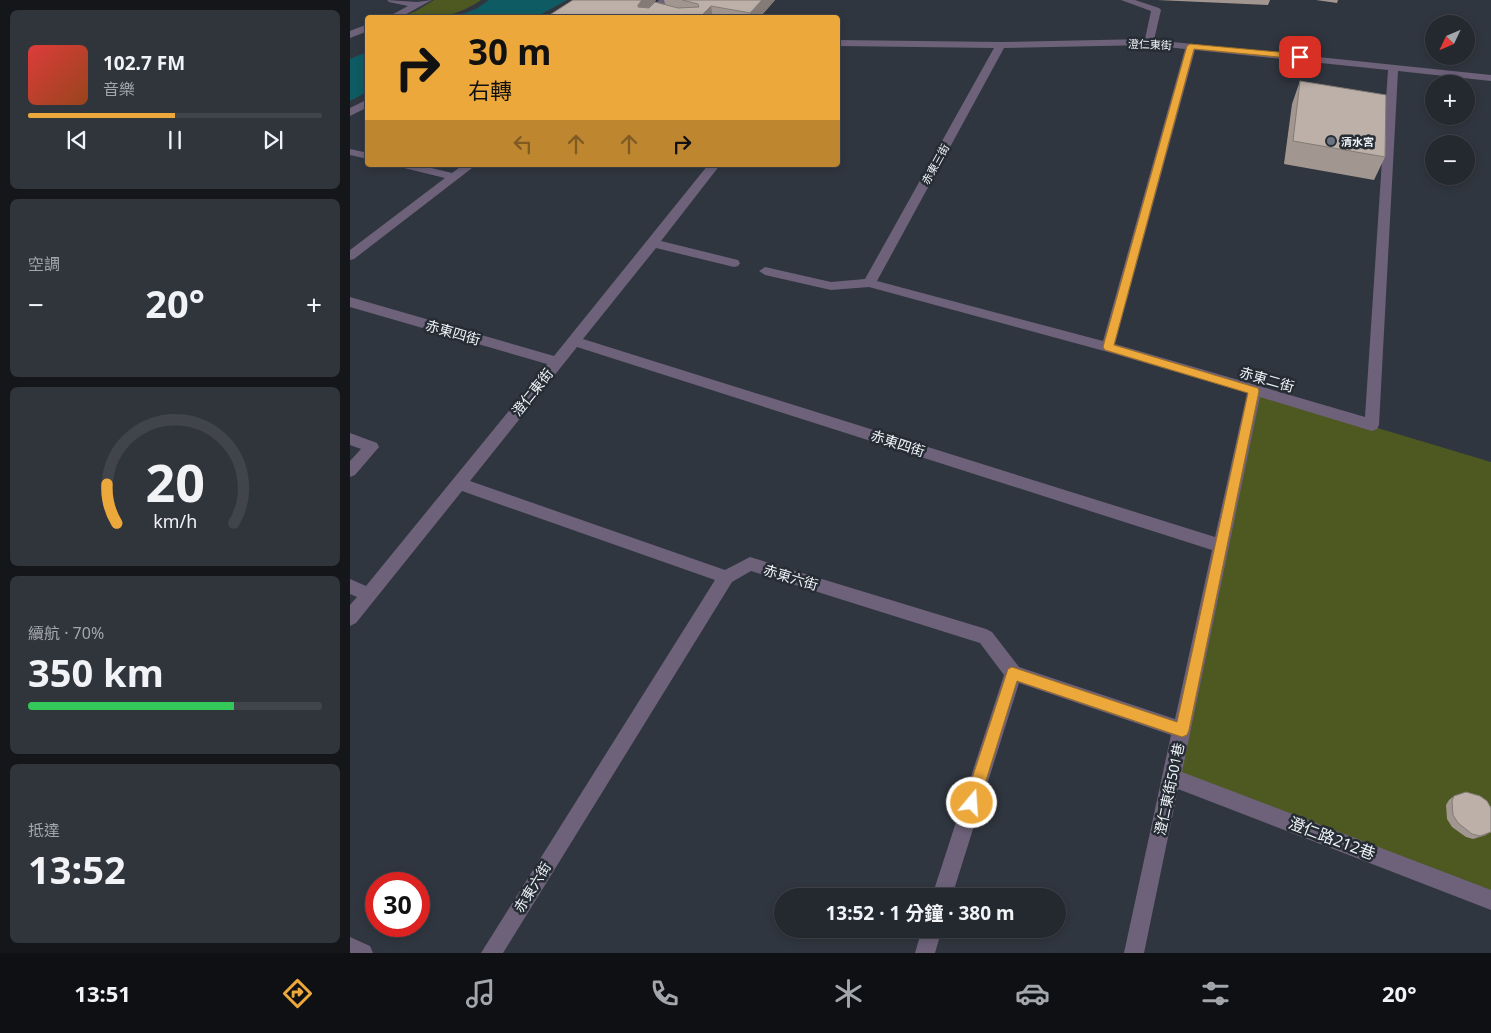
<!DOCTYPE html>
<html lang="zh-TW">
<head>
<meta charset="utf-8">
<style>
	body { margin:0; font-family:"Noto Sans","Noto Sans TC",sans-serif; background:#30343b; color:#f1f3f6; height:100vh; display:flex; flex-direction:column; font-size:19px; white-space:nowrap }
	* { box-sizing:border-box; margin:0 }
	p { font-size:16px; color:#a3a6aa }
	.icon { flex:none; width:28px; height:28px; fill:none; stroke:currentColor; stroke-width:2; stroke-linecap:round; stroke-linejoin:round }
	.map { position:relative; flex:1; overflow:hidden }
	.details { display:flex; flex-direction:column; gap:10px; padding:10px; background:#14161a; width:350px }
	.details>* { flex:none }
	.hud { position:absolute; left:15px; top:15px; width:475px; height:152px; border-radius:5px; box-shadow:0 2px 8px #0003,0 0 0 1px #41444b; background:#eda83b; color:#111; overflow:hidden }
	.needle { width:32px; rotate:226deg }
	.buttons { position:absolute; left:1075px; top:15px; display:grid; gap:10px }
	.buttons a { display:grid; place-items:center; width:50px; height:50px; border-radius:50%; background:#24282f; box-shadow:0 2px 8px #0003,0 0 0 1px #41444b; font-size:25px }
	.speed { position:absolute; left:15px; top:872px; display:flex; gap:10px; font-size:25px; font-weight:700; text-align:center }
	.speed>* { display:grid; place-content:center; width:65px; height:65px; border-radius:50%; background:#24282f; box-shadow:0 2px 8px #0003,0 0 0 1px #41444b; line-height:1 }
	.speed .limit { border:8px solid #d22; background:#fff; color:#111 }
	.pin { position:absolute; display:grid; place-items:center; width:42px; height:42px; color:#fff; margin:-21px; border-radius:10px; box-shadow:0 2px 8px #0006 }
	.me { position:absolute; width:55px; margin:-28px; rotate:18deg; stroke-linejoin:round; filter:drop-shadow(0 0 4px #0008) }
	.turn { display:flex; align-items:center; gap:18px; height:105px; padding:0 20px; font-size:22px }
	.turn .icon { width:65px; height:65px; stroke-width:2.5 }
	.turn b { display:block; font-size:35px; line-height:42px }
	.lanes { display:flex; align-items:center; height:48px; padding:0 20px; background:#0003; justify-content:center; gap:25px; direction:ltr }
	.lanes .off { opacity:.35 }
	.big { font-size:38px; font-weight:700; line-height:1.1 }
	.details .tile { flex:1; display:flex; flex-direction:column; justify-content:center; gap:8px; min-width:0; padding:0 18px; border-radius:8px; background:#30343b }
	.details .dial { align-items:center; gap:0 }
	.dial svg { height:130px; overflow:visible; fill:none; stroke:#41444b; stroke-width:7; stroke-linecap:round; text-anchor:middle }
	.dial text { fill:#f1f3f6; stroke:none }
	.song { display:flex; align-items:center; gap:15px }
	.cover { width:60px; height:60px; border-radius:8px; background:linear-gradient(135deg,hsl(0 70% 55%),hsl(20 70% 35%)) }
	.played { height:5px; border-radius:2px; background:linear-gradient(90deg,#eda83b 50%,#41444b 50%) }
	.keys { display:flex; justify-content:space-around; direction:ltr }
	.heat { display:flex; justify-content:space-between; align-items:center; font-size:28px; direction:ltr }
	.charge { height:8px; border-radius:4px; background:linear-gradient(90deg,#34c759 70%,#41444b 0) }
	.trip { position:absolute; left:424px; top:888px; width:292px; height:50px; border-radius:25px; background:#24282f; box-shadow:0 2px 8px #0003,0 0 0 1px #41444b; font-weight:700; line-height:50px; text-align:center }
	.tab-bar { display:flex; height:80px; justify-content:space-around; align-items:center; background:#0e1013; color:#a3a6aa }
	.tab-bar .icon { width:35px; height:35px }
	.tab-bar .current { color:#eda83b }
	.tab-bar b { font-size:22px; color:#f1f3f6 }
	main { display:flex; flex:1; min-height:0 }
	.map>svg:first-child { display:block }
	.green { fill:#4d5921 }
	.water { fill:#0f5b63 }
	.lines { fill:none; stroke-linecap:round; stroke-linejoin:round }
	.minor { fill:#6d627a; fill-rule:evenodd }
	.wall { fill:#a29790 }
	.shaded-wall { fill:#847b76 }
	.building { fill:#bcb0a8; stroke:#847b76 }
	.route { fill:#eda83b; stroke:#9a6d26 }
	.worship-dot { fill:#6b7280; stroke:#262c34; stroke-width:2 }
	.labels { text-anchor:middle; dominant-baseline:central; stroke-width:5; stroke-linejoin:round; paint-order:stroke }
	.far-street-label { font-size:11px; fill:#eef2f8; stroke:#262c34 }
	.far-poi-label { font-size:11px; font-weight:bold; fill:#eef2f8; stroke:#262c34; text-anchor:start }
	.street-label { font-size:14px; fill:#eef2f8; stroke:#262c34 }
	.near-street-label { font-size:16px; fill:#eef2f8; stroke:#262c34 }
</style>
</head>
<body>
<main>
<section class="details">
<div class="tile">
<div class="song"><i class="cover"></i><div><b>102.7 FM</b><p>音樂</p></div></div>
<div class="played"></div>
<div class="keys"><svg class="icon" aria-label="previous" viewBox="0 0 24 24"><path d="M18 5L8 12l10 7zM5 5v14"/></svg><svg class="icon" aria-label="pause" viewBox="0 0 24 24"><path d="M8 5v14M16 5v14"/></svg><svg class="icon" aria-label="next" viewBox="0 0 24 24"><path d="M6 5l10 7-10 7zM19 5v14"/></svg></div>
</div>
<div class="tile"><p>空調</p>
<div class="heat"><a>−</a><b class="big">20°</b><a>+</a></div>
</div>
<div class="tile dial"><svg viewBox="0 0 100 80">
<path d="M14 69A42 42 0 1 1 86 69"/>
<path d="M14 69A42 42 0 0 1 8 45" stroke="#eda83b"/>
<text x="50" y="56" font-size="32" font-weight="700">20</text>
<text x="50" y="72" font-size="11">km/h</text>
</svg></div>
<div class="tile"><p>續航 · 70%</p><b class="big">350 km</b><div class="charge"></div></div>
<div class="tile"><p>抵達</p><b class="big">13:52</b></div>
</section>
<div class="map">
<svg width="1141" height="953" viewBox="0 0 1141 953">
	<rect width="100%" height="100%" fill="#30363f"/>
	<!-- green -->
	<g class="green">
		<path d="M84 0H131C103 19 83 18 51 17L66 11Z"/>
		<polygon points="904,391 1141,462 1141,900 822,777"/>
	</g>
	<!-- water -->
	<g class="water">
		<polygon points="139,0 217,0 186,17 104,17 126,9"/>
		<polygon points="17,52 17,92 0,101 0,59"/>
	</g>
	<g class="lines">
		<!-- minor -->
		<g class="minor">
			<polygon points="37,0 67,2 82,0 49,18 36,18 58,6 39,2"/>
			<polygon points="309,0 319,0 302,18 292,18"/>
			<path d="M771 0H785L809 8 811 10 804 40 1141 75V81L1048 71 1029 425 1027 429 1022 431 910 397 832 772 1141 890V910L828 789 794 953H774L821 735 669 683 602 896H582L654 675 630 643 401 571 382 582 153 953H131L365 580 112 491 6 623 0 626V605L7 597 0 594V579L16 586 197 364 0 307V297L204 356 358 165H370L311 241 388 260 390 263 388 266 384 267 306 248 233 339 865 537 897 393 758 352 519 287 481 290 415 275 409 271 415 267 481 282 515 279 644 48 488 46V40L651 42 795 39 801 11ZM799 45 835 49 753 341 527 281 654 48ZM845 50 1038 70 1015 417 765 344ZM227 347 862 550 825 719 669 667 642 632 636 629 400 557 375 570 120 481Z"/>
			<polygon points="18,24 18,31 0,38 0,31"/>
			<polygon points="18,99 18,107 0,116 0,108"/>
			<polygon points="0,149 18,153 18,159 0,155"/>
			<polygon points="48,165 69,165 102,173 113,165 126,165 4,259 0,260 0,250 95,178 50,167"/>
			<polygon points="0,433 27,443 29,447 5,475 0,477 0,461 11,449 0,445"/>
			<polygon points="572,929 592,929 585,953 565,953"/>
			<polygon points="0,937 20,946 23,953 0,953"/>
		</g>
	</g>
	<!-- wall -->
	<g class="wall">
		<polygon points="223,0 306,0 299,8 315,4 314,0 425,0 409,18 195,18"/>
		<polygon points="807,0 920,0 918,5"/>
		<polygon points="966,0 988,0 987,3"/>
		<polygon points="950,81 1035,157 1024,180 934,164 942,104"/>
		<polygon points="1104,796 1136,835 1123,839 1116,837 1102,827 1097,819 1096,805 1099,800"/>
	</g>
	<!-- shaded-wall -->
	<g class="shaded-wall">
		<polygon points="292,0 306,0 291,17 288,5"/>
		<polygon points="412,0 425,0 409,18 400,18 400,13"/>
		<polygon points="361,6 363,18 349,18"/>
		<polygon points="1141,832 1136,835 1123,839 1130,836"/>
	</g>
	<!-- building -->
	<g class="building">
		<polygon points="223,0 292,0 288,5 288,7 299,8 305,2 328,8 349,7 348,4 332,0 412,0 400,13 361,6 349,18 195,18"/>
		<polygon points="950,81 1036,95 1035,157 943,141"/>
		<polygon points="1116,792 1130,796 1137,801 1141,808 1141,832 1130,836 1122,834 1108,823 1103,815 1102,801 1104,796"/>
	</g>
	<!-- route -->
	<polygon class="route" points="840,44 950,54 954,57 950,59 844,49 764,345 908,388 909,391 839,730 837,735 832,737 667,681 629,803 627,808 622,810 617,808 614,803 658,669 662,667 827,722 898,393 755,350 753,347 837,46"/>
	<!-- markers -->
	<circle class="worship-dot" cx="981" cy="141" r="5"/>
	<g class="labels">
		<!-- far-street labels -->
		<g class="far-street-label">
			<text transform="translate(800 44) rotate(2)">澄仁東街</text>
			<text transform="translate(585 164) rotate(-61)">赤東三街</text>
		</g>
		<!-- far-poi labels -->
		<g class="far-poi-label">
			<text x="991" y="141">清水宮</text>
		</g>
		<!-- street labels -->
		<g class="street-label">
			<text transform="translate(103 332) rotate(16)">赤東四街</text>
			<text transform="translate(917 379) rotate(16)">赤東二街</text>
			<text transform="translate(182 392) rotate(-51)">澄仁東街</text>
			<text transform="translate(548 443) rotate(18)">赤東四街</text>
			<text transform="translate(441 577) rotate(17)">赤東六街</text>
			<text transform="translate(819 789) rotate(-78)">澄仁東街501巷</text>
			<text transform="translate(182 887) rotate(-58)">赤東六街</text>
		</g>
		<!-- near-street labels -->
		<g class="near-street-label">
			<text transform="translate(982 838) rotate(21)">澄仁路212巷</text>
		</g>
	</g>
</svg>
<div class="buttons">
<a><svg class="needle" viewBox="-14 -14 28 28"><path d="M0-13l5 13h-10z" fill="#e53935"/><path d="M0 13l5-13h-10z" fill="#a3a6aa"/></svg></a>
<a>+</a>
<a>−</a>
</div>
<div class="speed"><div class="limit">30</div></div>
<div class="pin" style="left:950px;top:57px;background:#d93025"><svg class="icon" aria-label="arrive" viewBox="0 0 24 24"><path d="M6 21V4h12l-3 4 3 4H6"/></svg></div>
<svg class="me" style="left:622px;top:803px" viewBox="-20 -20 40 40"><circle r="17" fill="#eda83b" stroke="#fff" stroke-width="3"/><path d="M0-11L8 9 0 5-8 9z" fill="#fff"/></svg>
<div class="trip">13:52 · 1 分鐘 · 380 m</div>
<div class="hud">
<div class="turn"><svg class="icon" aria-label="right" viewBox="0 0 24 24"><path d="M7 20v-9h11M14 6l5 5-5 5"/></svg><div><b>30 m</b>右轉</div></div>
<div class="lanes"><svg class="icon off" aria-label="left" viewBox="0 0 24 24"><path d="M17 20v-9H6M10 6l-5 5 5 5"/></svg><svg class="icon off" aria-label="ahead" viewBox="0 0 24 24"><path d="M12 20V5M6 11l6-6 6 6"/></svg><svg class="icon off" aria-label="ahead" viewBox="0 0 24 24"><path d="M12 20V5M6 11l6-6 6 6"/></svg><svg class="icon" aria-label="right" viewBox="0 0 24 24"><path d="M7 20v-9h11M14 6l5 5-5 5"/></svg></div>
</div>
</div>
</main>
<nav class="tab-bar">
<b>13:51</b>
<svg class="icon current" aria-label="directions" viewBox="0 0 24 24"><path d="M12 3l9 9-9 9-9-9zM9 14v-3h6M13 9l2 2-2 2"/></svg>
<svg class="icon" aria-label="music" viewBox="0 0 24 24"><path d="M9 18V5l10-2v13"/><circle cx="6" cy="18" r="3"/><circle cx="16" cy="16" r="3"/></svg>
<svg class="icon" aria-label="phone" viewBox="0 0 24 24"><path d="M5 4h4l2 5-3 2q2 4 5 5l2-3 5 2v4C11 20 4 13 5 4z"/></svg>
<svg class="icon" aria-label="climate" viewBox="0 0 24 24"><path d="M12 3v18M4 7l16 10M4 17L20 7"/></svg>
<svg class="icon" aria-label="car" viewBox="0 0 24 24"><path d="M5 17H2v-5l4-1 3-4h7l3 4 3 1v5h-3M9 17h6M6 11h13"/><circle cx="7" cy="17" r="2"/><circle cx="17" cy="17" r="2"/></svg>
<svg class="icon" aria-label="filters" viewBox="0 0 24 24"><path d="M4 7h16M4 17h16"/><circle cx="9" cy="7" r="2"/><circle cx="15" cy="17" r="2"/></svg>
<b>20°</b>
</nav>
</body>
</html>
